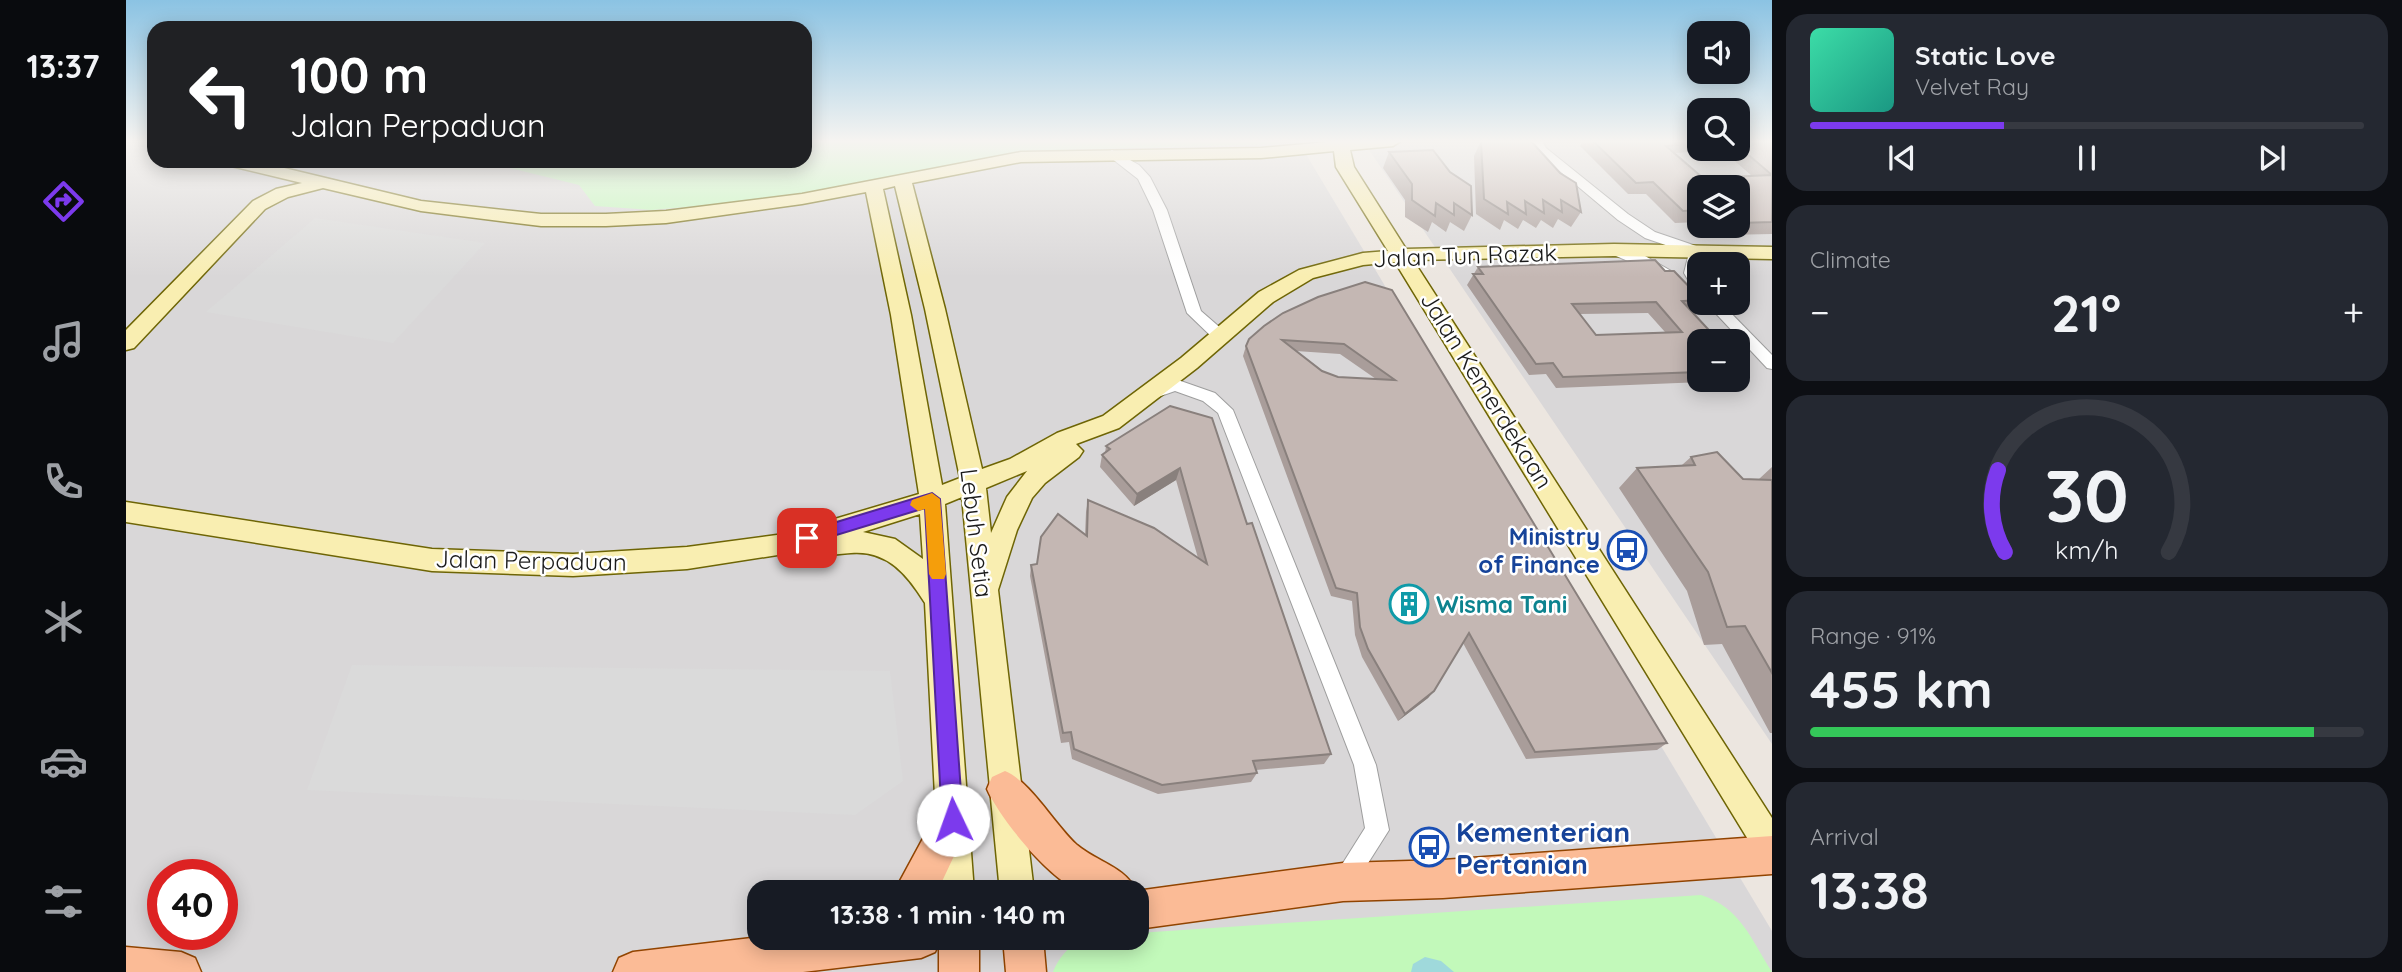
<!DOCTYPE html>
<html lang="en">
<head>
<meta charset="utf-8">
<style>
	body { margin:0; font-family:Quicksand,sans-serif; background:#242831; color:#f1f3f6; height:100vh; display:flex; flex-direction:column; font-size:26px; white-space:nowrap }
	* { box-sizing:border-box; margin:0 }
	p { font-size:23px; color:#9ea1a6 }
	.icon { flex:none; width:38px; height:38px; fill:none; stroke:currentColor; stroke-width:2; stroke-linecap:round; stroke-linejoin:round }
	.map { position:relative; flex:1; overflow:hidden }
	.drawer { display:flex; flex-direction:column; gap:14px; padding:14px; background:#0d0f14; width:630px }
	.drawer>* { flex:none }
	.hud { position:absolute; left:21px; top:21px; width:665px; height:147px; border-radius:21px; box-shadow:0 4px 18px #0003; background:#202124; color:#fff; overflow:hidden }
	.controls { position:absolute; left:1561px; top:21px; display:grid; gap:14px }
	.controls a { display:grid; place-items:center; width:63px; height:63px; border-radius:14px; background:#171b24; box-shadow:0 4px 18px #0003; font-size:35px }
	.speed { position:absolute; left:21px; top:859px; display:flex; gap:14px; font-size:35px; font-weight:700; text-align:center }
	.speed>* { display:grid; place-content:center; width:91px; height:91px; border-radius:50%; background:#171b24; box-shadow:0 4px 18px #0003; line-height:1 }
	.speed .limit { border:10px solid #d22; background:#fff; color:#111 }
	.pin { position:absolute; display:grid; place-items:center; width:60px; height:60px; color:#fff; margin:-30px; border-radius:14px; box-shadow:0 4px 10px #0006 }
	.me { position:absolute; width:77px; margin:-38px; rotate:357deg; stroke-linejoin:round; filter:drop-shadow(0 0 5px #0008) }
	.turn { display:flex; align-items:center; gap:24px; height:147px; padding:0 28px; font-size:32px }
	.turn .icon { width:91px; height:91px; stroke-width:2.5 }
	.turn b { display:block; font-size:49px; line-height:60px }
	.big { font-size:52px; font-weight:800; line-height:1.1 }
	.drawer .widget { flex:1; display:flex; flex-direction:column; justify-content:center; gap:10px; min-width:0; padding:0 24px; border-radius:21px; background:#242831 }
	.drawer .dial { align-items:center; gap:0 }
	.dial svg { height:182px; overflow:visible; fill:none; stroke:#363941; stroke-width:7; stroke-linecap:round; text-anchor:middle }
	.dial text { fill:#f1f3f6; stroke:none }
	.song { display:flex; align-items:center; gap:21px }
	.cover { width:84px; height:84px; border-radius:10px; background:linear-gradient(135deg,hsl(160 70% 55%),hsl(170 70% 35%)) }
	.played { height:7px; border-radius:4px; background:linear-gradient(90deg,#7c3aed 35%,#363941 35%) }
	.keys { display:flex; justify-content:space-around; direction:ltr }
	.heat { display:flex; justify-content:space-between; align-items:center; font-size:38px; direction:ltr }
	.charge { height:10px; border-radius:5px; background:linear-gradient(90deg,#34c759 91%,#363941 0) }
	.trip { position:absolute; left:621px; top:880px; width:402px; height:70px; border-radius:21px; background:#171b24; box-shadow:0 4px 18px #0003; font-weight:800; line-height:70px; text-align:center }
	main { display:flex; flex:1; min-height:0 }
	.tabs { display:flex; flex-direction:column; width:126px; justify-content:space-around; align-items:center; background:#090b0e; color:#9ea1a6 }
	.tabs .icon { width:49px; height:49px }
	.tabs .selected { color:#7c3aed }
	.tabs b { font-size:32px; color:#f1f3f6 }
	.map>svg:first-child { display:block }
	.residential { fill:#d9d7d8; fill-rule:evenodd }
	.park { fill:#c2f9ba }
	.parking { fill:#dadada }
	.water { fill:#9fd9db }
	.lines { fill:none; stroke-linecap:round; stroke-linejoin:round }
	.street-casing { stroke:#9e9e9e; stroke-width:2 }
	.secondary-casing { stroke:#6e6505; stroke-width:3 }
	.primary-casing { stroke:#914400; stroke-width:3 }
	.street { fill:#fff; fill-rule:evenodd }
	.secondary { fill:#f9eeb1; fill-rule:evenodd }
	.primary { fill:#fbbb96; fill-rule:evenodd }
	.wall { fill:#a99d9a; fill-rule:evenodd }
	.shaded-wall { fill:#89807d }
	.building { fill:#c4b7b3; stroke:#89807d; stroke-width:2; fill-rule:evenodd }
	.route { fill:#7c3aed; stroke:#51269a; stroke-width:2 }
	.slow { fill:#f59e0b }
	.labels { text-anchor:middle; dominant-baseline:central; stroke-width:5; stroke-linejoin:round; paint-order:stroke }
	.street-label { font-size:24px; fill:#1a1a1a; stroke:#fff }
	.transit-label { font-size:24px; font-weight:bold; fill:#164399; stroke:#fff; text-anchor:end }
	.culture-label { font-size:24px; font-weight:bold; fill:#0d838f; stroke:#fff; text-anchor:start }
	.near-transit-label { font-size:28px; font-weight:bold; fill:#164399; stroke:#fff; text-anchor:start }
</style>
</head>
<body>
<main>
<nav class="tabs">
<b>13:37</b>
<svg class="icon selected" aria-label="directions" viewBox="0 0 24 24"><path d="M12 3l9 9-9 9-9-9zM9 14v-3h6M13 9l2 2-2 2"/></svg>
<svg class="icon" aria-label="music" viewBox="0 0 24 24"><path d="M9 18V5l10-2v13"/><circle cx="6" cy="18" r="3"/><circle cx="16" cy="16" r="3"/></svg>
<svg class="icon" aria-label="phone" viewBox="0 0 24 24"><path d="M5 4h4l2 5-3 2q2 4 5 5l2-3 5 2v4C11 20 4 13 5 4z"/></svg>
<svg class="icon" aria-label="climate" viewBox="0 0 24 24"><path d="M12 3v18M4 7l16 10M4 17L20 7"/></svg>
<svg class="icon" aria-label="car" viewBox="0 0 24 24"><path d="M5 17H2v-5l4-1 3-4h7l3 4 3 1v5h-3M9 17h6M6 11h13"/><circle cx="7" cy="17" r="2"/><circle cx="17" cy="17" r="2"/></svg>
<svg class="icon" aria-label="filters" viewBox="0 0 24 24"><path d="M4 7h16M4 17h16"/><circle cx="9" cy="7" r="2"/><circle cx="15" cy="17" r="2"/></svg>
</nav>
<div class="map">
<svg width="1646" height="972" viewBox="0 0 1646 972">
	<rect width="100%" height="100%" fill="#ece6e0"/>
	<!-- residential -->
	<g class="residential">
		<path d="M0 141H28V161H679V141H1172L1646 931V972H0ZM37 875H96V934H37ZM634 892H1012V938H634Z"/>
		<path d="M1237 141H1573V149H1612L1646 141V744ZM1573 187H1612V226H1573ZM1573 264H1612V303H1573ZM1573 341H1612V380H1573Z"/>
	</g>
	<!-- park -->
	<g class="park">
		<polygon points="679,141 1157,141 1152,144 896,151 647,199 526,210 469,206 453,185 355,161 679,161"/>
		<path d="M1575 895C1614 907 1625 939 1646 972H927C944 931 975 938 1012 938V933Z"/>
	</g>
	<!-- parking -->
	<g class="parking">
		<polygon points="189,218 359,243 267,343 80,312"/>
		<polygon points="226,665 764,671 777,781 729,815 181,790"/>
	</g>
	<!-- water -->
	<polygon class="water" points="1299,957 1315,961 1328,972 1285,972 1287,964"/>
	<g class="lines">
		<defs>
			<g id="street">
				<polygon points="1404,141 1416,141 1420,148 1502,214 1529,232 1576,248 1578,251 1572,265 1573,291 1568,290 1558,273 1563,253 1519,238 1492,220 1412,153"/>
				<polygon points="986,150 1013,165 1024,177 1041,210 1075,311 1098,331 1101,335 1098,339 1088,339 1061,313 1027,210 1012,179 980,154"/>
				<polygon points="1488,246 1519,256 1547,272 1545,275 1535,275 1483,253 1483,247"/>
				<polygon points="1580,303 1595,303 1646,355 1646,369 1641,368"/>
				<polygon points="1049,379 1089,393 1107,410 1250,765 1263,830 1225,890 1217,894 1209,890 1205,882 1239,828 1228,765 1092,413 1077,401 1049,391 1026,399 1018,393 1020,389"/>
			</g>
			<path id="secondary" d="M1212 141H1275L1267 146 1224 150 1228 167 1280 249 1488 244 1646 247V259L1488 256 1287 260 1646 818V863L1634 859 1269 262 1237 265 1187 278 1147 302 1071 368 993 428 950 444 957 451 953 457 919 483 906 498 891 530 872 590 908 892H874L836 497 819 504 848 892H814L799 603C781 574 761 550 725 553 711 554 699 557 686 552L683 547 658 554 561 569 447 576 306 571 0 522V502L306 549 447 554 561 547 658 534 793 494 765 315 740 192 676 204 540 223 480 226H415L295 211 197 188 162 197 139 209 8 348 0 350V330L127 201 150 189 176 183 101 165 98 161H129L295 201 415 214H480L540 211 676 194 895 152 1135 148ZM1208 151 1210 167 1262 251 1237 253 1173 270 1133 292 1055 358 977 416 931 433 884 459 856 469 819 309 786 183 895 162 1135 158ZM769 186 799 309 834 478 816 485 785 315 757 189ZM901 471 881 497 865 533 860 488ZM794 514 797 559 769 539 737 532Z"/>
			<g id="primary">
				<path d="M879 771C904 781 929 825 951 845 971 862 1000 867 1010 891L1217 863 1317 860 1646 836V874L1317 898 1217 901 1012 929V892C997 892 969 896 957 892 926 883 873 818 861 789L866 777Z"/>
				<polygon points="827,802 840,807 845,820 811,892 768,892 814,807"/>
				<polygon points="634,937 853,938 853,972 813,972 813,942 809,952 795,958 677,972 487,972 493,958 507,952"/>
				<polygon points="877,938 917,938 920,972 880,972"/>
				<polygon points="0,947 55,952 69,958 75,972 0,972"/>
			</g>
		</defs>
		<!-- street casing -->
		<use href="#street" class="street-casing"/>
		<!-- secondary casing -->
		<use href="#secondary" class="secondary-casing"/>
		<!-- primary casing -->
		<use href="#primary" class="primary-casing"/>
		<!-- street -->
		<use href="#street" class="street"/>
		<!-- secondary -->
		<use href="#secondary" class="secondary"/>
		<!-- primary -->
		<use href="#primary" class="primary"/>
	</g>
	<!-- wall -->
	<g class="wall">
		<polygon points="1355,141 1455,212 1445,227 1432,219 1427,228 1415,220 1410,228 1397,220 1392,229 1378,220 1374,230 1350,214 1348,156"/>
		<path d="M1457 141H1573V149H1612V141H1646V234L1597 235 1588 226H1612V187H1573V222L1549 223 1520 194H1502L1454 146ZM1596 150 1626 176 1577 178 1548 153Z"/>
		<polygon points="1263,152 1346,215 1338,231 1324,222 1320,232 1306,222 1302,232 1279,217 1279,200 1257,168"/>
		<polygon points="610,161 643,161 641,167 611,167"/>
		<path d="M1352 267 1539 271 1573 297 1574 303 1567 311H1565L1573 341V380H1602L1601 381 1430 388 1420 374 1403 375 1341 285ZM1522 313 1539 332 1470 335 1454 314Z"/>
		<path d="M1239 282 1541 743 1531 750 1400 759 1337 643 1308 691 1302 698 1272 721 1236 657 1229 635 1226 601 1205 596 1117 356 1120 346ZM1170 351 1214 354 1250 379 1212 377 1196 371Z"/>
		<polygon points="1044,406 1121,524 1205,754 1198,764 1130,770 1131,773 1125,782 1032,794 946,759 943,742 935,743 904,576 905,565 911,564 959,535 960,512 962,500 1072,558 1050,480 1008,506 974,467 976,455 979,453 980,446"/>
		<polygon points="1565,457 1617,479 1633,479 1646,467 1646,733 1644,733 1596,644 1578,645 1561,591 1493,488 1511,468 1556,465"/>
	</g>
	<!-- shaded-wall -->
	<g class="shaded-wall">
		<polygon points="1054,468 1050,480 1008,506 1011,494"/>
		<polygon points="1308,691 1302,698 1272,721 1279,714"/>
	</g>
	<!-- building -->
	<g class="building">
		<polygon points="1355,141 1405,141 1434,173 1450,183 1455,212 1435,200 1436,212 1417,200 1418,213 1399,201 1400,214 1381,202 1382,214 1358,199"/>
		<polygon points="1467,141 1565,141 1547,142 1551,145 1540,146 1577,178 1646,175 1646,222 1612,223 1612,187 1573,187 1573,210 1557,211 1527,182 1510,183"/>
		<polygon points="1612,141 1646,141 1646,175 1612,146"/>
		<polygon points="1307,150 1324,172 1345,186 1346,215 1328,203 1328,215 1310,203 1309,216 1286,200 1286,184 1263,152"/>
		<path d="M1529 260 1539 271H1548L1573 297V300L1556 301 1593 341H1573V372L1437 377 1427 363 1410 364 1347 274H1357L1352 267ZM1530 302 1556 332 1470 335 1446 304Z"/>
		<path d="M1239 282 1266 290 1541 743 1409 752 1343 633 1308 691 1279 714 1242 649 1234 627 1231 593 1210 588 1120 346 1123 339 1138 326 1157 313 1192 297ZM1156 340 1218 344 1269 380 1212 377 1196 371Z"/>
		<polygon points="1044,406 1086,418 1121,524 1126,523 1205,754 1127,761 1131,773 1036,785 948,749 945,732 937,733 905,565 911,564 915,537 932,514 961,536 962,500 1028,528 1081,564 1054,468 1011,494 976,455 984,449 980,446"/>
		<polygon points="1591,452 1617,479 1646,480 1646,673 1619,626 1601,627 1582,572 1511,468 1569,465 1565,457"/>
	</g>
	<!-- sky -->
	<linearGradient id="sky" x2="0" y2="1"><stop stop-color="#8bc3e3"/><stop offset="0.51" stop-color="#f6f4f1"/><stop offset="1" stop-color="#f6f4f1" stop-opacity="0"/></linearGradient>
	<rect width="1646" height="277" fill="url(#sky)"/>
	<!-- route -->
	<polygon class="route" points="806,493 814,499 837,820 834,828 827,831 819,828 816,820 799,508 681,544 675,542 672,538 675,533 681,531"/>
	<!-- slow -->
	<polygon class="slow" points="806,493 814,499 820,574 818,579 806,579 803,574 799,509 792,511 784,505 786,500"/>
	<!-- icons -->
	<defs>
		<symbol id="bus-ring" viewBox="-11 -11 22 22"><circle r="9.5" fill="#fff" stroke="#1a4fb4" stroke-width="1.5"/><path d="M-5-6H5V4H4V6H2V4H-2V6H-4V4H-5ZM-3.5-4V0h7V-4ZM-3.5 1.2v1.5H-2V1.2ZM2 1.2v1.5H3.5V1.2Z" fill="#1a4fb4"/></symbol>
		<symbol id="building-ring" viewBox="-11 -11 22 22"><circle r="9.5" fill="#fff" stroke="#0f9aa8" stroke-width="1.5"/><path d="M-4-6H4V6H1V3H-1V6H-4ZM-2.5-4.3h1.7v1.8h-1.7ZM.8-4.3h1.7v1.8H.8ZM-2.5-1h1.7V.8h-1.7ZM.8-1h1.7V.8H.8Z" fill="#0f9aa8"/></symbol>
	</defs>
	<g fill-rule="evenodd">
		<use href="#bus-ring" x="1479" y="528" width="44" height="44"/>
		<use href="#building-ring" x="1261" y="582" width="44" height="44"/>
		<use href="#bus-ring" x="1281" y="825" width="44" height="44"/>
	</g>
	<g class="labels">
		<!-- street labels -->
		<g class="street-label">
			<text transform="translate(1339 255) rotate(-2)">Jalan Tun Razak</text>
			<text transform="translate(1361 390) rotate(58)">Jalan Kemerdekaan</text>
			<text transform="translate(851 533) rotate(83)">Lebuh Setia</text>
			<text transform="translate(405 560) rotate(1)">Jalan Perpaduan</text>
		</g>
		<!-- transit labels -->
		<g class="transit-label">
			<text x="1474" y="536">Ministry<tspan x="1474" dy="28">of Finance</tspan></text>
		</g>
		<!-- culture labels -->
		<g class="culture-label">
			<text x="1310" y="604">Wisma Tani</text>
		</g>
		<!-- near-transit labels -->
		<g class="near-transit-label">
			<text x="1330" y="831">Kementerian<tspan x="1330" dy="32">Pertanian</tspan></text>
		</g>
	</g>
</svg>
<div class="controls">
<a><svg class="icon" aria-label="sound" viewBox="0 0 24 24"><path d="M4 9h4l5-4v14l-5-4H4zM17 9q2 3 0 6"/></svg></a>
<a><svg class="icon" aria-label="search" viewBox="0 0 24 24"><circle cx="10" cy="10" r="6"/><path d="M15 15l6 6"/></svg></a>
<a><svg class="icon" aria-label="layers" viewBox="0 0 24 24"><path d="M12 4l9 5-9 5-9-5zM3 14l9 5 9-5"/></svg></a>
<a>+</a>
<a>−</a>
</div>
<div class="speed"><div class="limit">40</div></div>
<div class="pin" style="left:681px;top:538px;background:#d93025"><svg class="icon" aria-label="arrive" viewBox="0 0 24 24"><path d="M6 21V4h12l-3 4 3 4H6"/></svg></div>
<svg class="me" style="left:827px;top:820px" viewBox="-20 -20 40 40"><circle r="19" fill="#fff"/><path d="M0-13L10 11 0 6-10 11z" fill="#7c3aed"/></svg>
<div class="trip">13:38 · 1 min · 140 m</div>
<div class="hud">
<div class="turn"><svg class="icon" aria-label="left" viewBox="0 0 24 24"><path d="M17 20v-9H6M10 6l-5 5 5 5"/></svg><div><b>100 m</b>Jalan Perpaduan</div></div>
</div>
</div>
<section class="drawer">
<div class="widget">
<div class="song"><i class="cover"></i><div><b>Static Love</b><p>Velvet Ray</p></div></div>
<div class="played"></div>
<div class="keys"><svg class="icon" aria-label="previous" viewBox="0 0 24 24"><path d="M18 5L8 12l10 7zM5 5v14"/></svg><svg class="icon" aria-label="pause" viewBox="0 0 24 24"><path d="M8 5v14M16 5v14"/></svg><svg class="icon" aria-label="next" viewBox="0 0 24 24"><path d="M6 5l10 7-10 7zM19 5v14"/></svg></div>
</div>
<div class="widget"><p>Climate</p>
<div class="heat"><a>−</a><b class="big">21°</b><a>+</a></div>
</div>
<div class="widget dial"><svg viewBox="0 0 100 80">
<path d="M14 69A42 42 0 1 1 86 69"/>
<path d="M14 69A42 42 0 0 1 11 33" stroke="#7c3aed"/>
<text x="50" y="56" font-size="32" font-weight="700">30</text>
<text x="50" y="72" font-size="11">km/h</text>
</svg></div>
<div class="widget"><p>Range · 91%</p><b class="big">455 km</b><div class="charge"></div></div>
<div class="widget"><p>Arrival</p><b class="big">13:38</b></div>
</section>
</main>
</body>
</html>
